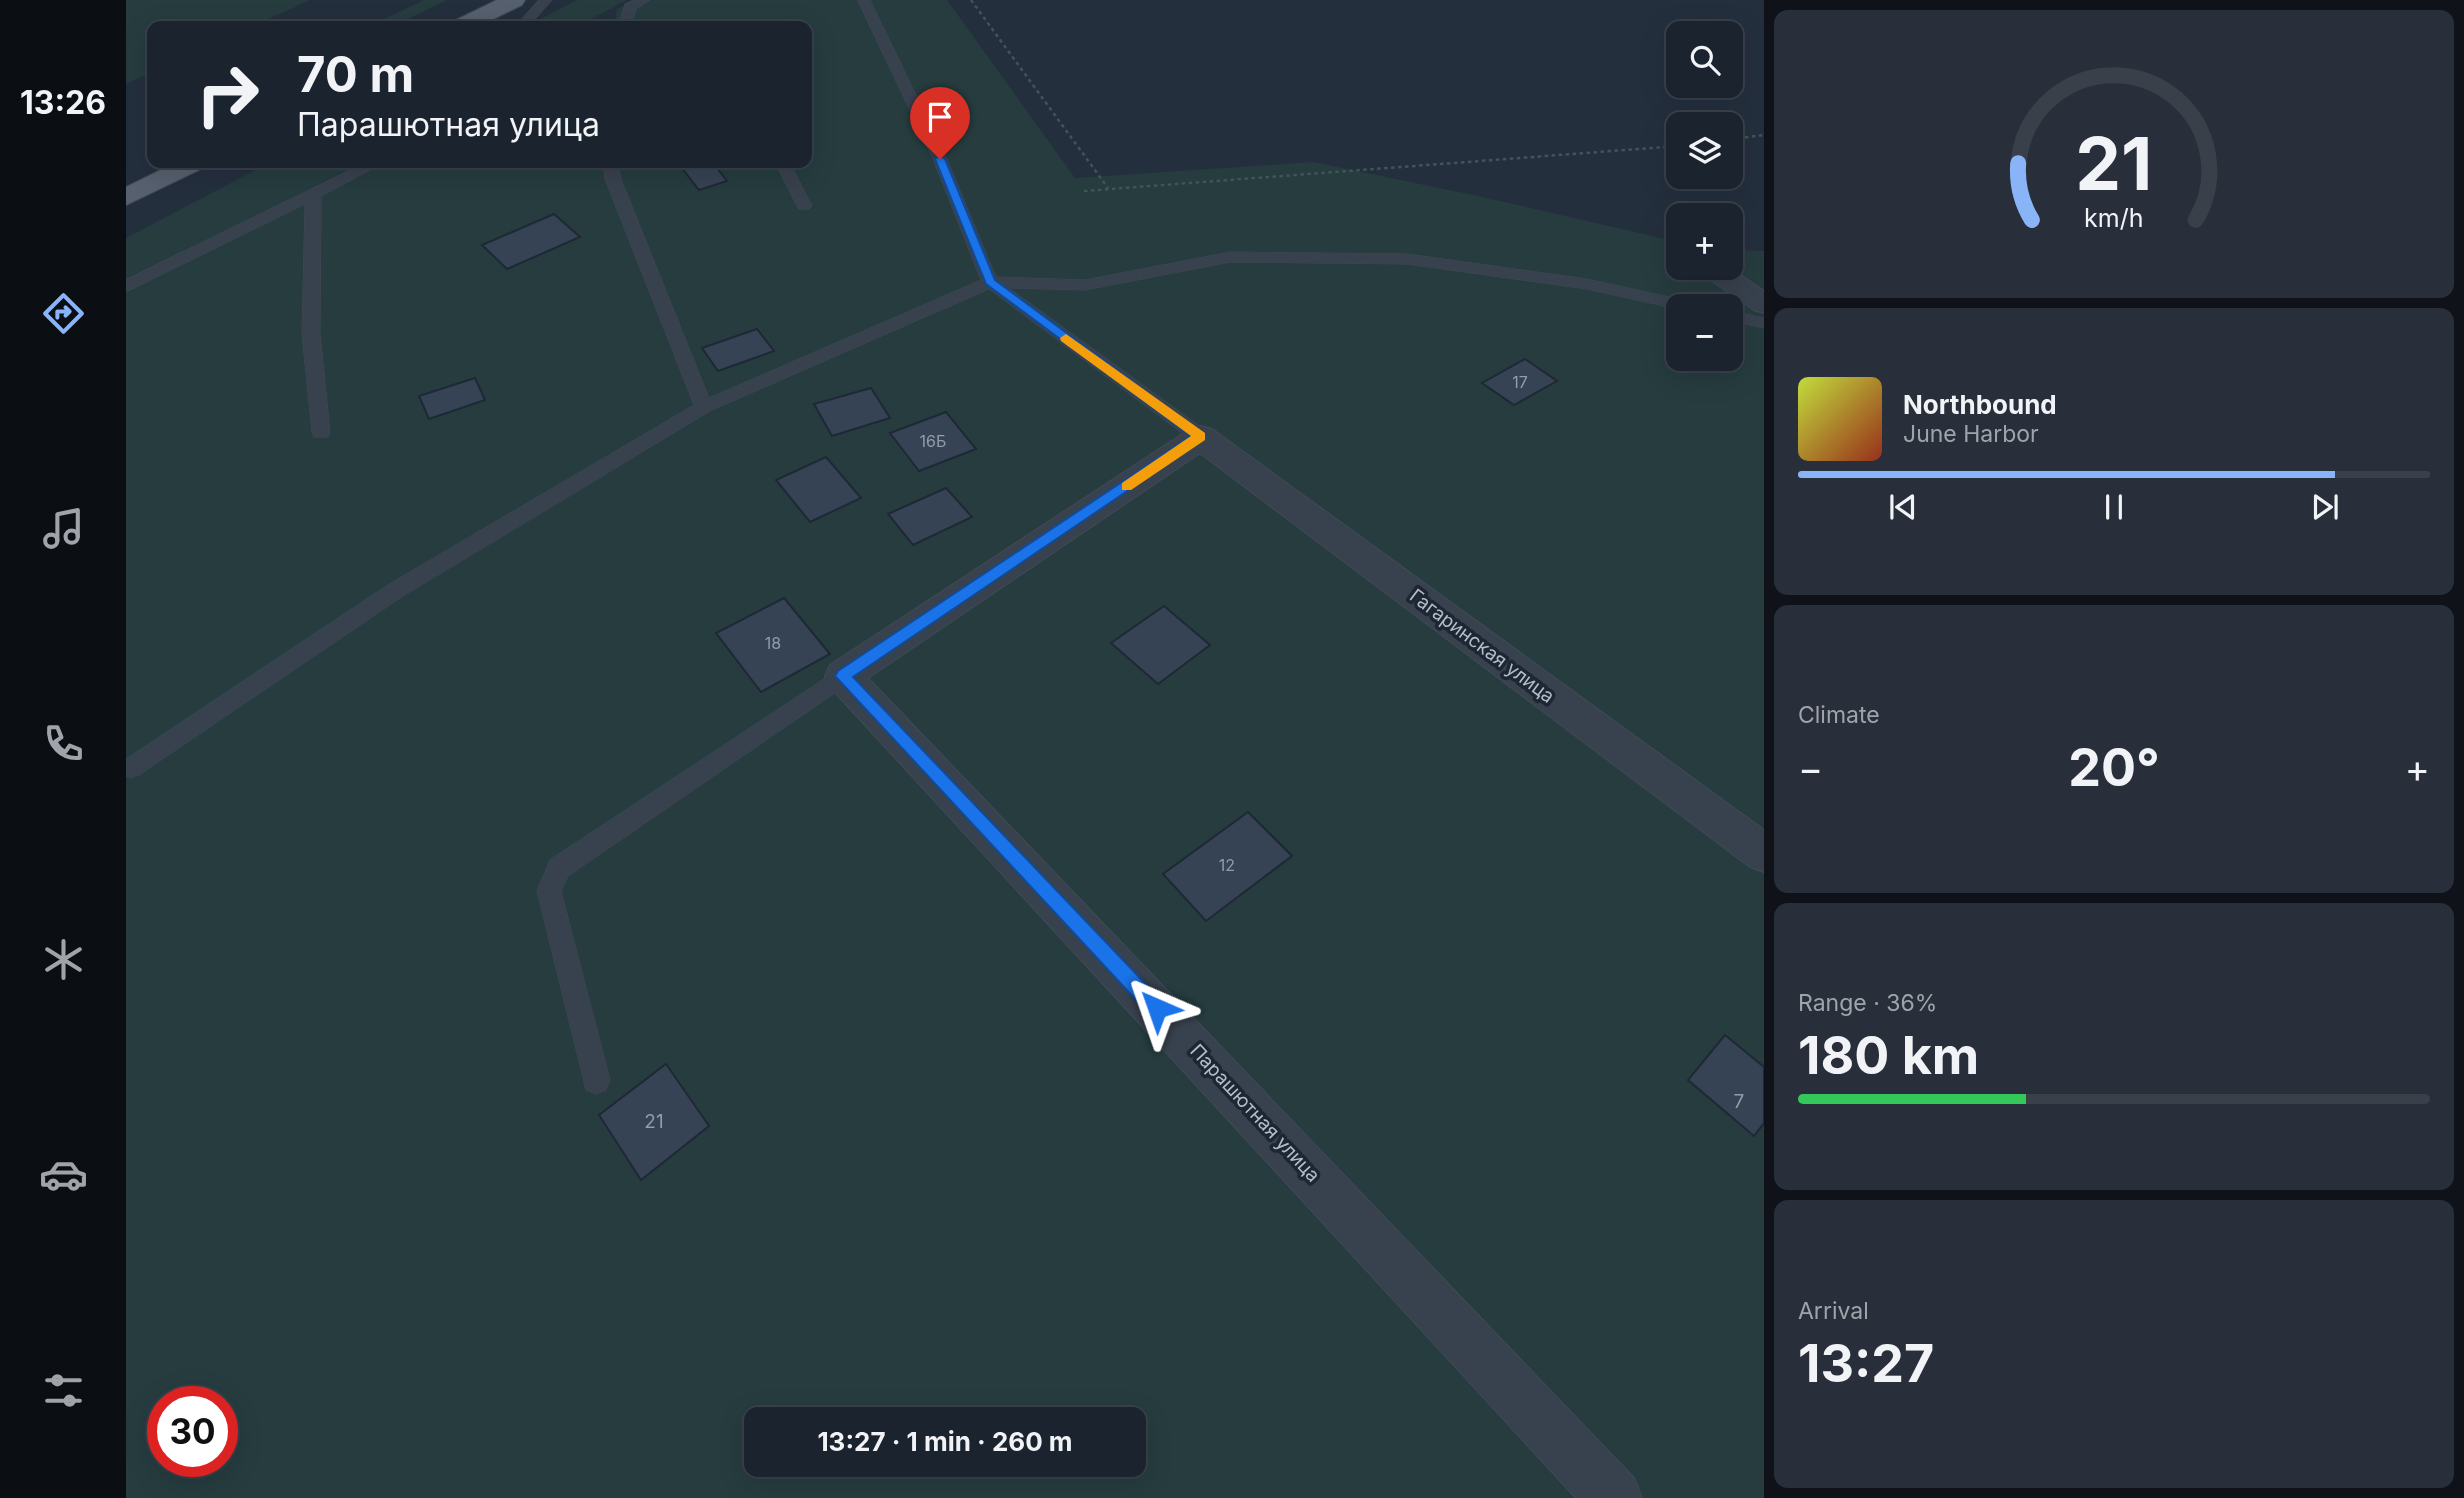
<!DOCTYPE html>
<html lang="en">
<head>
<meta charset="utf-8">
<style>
	body { margin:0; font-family:Inter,sans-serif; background:#282f3a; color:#f1f3f6; height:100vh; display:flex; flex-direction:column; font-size:26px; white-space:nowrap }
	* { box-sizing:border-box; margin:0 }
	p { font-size:23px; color:#a0a4aa }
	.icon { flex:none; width:38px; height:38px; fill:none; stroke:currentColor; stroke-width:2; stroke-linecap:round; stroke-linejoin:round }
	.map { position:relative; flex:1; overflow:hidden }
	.sheet { display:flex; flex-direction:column; gap:10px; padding:10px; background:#0f1319; width:700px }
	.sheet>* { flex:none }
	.top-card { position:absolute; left:21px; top:21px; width:665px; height:147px; border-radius:14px; box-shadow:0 7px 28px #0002,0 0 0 2px #39404a; background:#1b232e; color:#f1f3f6; overflow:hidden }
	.tools { position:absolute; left:1540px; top:21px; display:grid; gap:14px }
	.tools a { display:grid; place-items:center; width:77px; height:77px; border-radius:14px; background:#1b232e; box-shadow:0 7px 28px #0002,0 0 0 2px #39404a; font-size:35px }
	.speed { position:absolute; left:21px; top:1386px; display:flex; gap:14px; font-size:35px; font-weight:700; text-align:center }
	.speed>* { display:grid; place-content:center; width:91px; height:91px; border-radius:50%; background:#1b232e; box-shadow:0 7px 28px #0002,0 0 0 2px #39404a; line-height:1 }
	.speed .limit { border:10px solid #d22; background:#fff; color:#111 }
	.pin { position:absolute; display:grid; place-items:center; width:60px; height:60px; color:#fff; margin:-72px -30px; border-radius:50% 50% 50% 0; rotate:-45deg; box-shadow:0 0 7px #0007 }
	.pin .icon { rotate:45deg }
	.me { position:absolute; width:77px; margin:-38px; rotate:317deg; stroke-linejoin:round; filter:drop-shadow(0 0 5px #0008) }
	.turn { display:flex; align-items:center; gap:24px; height:147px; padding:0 35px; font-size:32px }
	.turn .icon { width:91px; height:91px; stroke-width:2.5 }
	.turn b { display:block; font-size:49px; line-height:60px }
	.big { font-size:52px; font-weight:700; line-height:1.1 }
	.sheet .card { flex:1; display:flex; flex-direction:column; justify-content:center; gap:10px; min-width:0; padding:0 24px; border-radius:14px; background:#282f3a }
	.sheet .dial { align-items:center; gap:0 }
	.dial svg { height:182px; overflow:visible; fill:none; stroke:#39404a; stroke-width:7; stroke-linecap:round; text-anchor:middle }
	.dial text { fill:#f1f3f6; stroke:none }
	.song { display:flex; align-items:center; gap:21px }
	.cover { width:84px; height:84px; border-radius:10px; background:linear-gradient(135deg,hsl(70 70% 55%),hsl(10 70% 35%)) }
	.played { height:7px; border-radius:4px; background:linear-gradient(90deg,#8ab4f8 85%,#39404a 85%) }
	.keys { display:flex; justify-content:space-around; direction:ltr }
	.heat { display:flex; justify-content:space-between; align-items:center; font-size:38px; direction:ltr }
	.charge { height:10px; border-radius:5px; background:linear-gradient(90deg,#34c759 36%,#39404a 0) }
	.trip { position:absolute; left:618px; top:1407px; width:402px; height:70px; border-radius:14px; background:#1b232e; box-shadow:0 7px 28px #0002,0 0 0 2px #39404a; font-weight:700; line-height:70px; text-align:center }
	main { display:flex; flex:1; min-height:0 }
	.menu { display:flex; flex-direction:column; width:126px; justify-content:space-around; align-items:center; background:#0b0e12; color:#a0a4aa }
	.menu .icon { width:49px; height:49px }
	.menu .on { color:#8ab4f8 }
	.menu b { font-size:32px; color:#f1f3f6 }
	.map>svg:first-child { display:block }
	.green { fill:#263c3f; fill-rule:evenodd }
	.building { fill:#364354; stroke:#1f2835; stroke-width:2 }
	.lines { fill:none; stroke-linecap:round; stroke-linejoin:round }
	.lane-casing { stroke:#414a57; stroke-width:1 }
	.street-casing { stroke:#414a57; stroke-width:2 }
	.primary-casing { stroke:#414a57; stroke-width:2 }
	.path { stroke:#3f5557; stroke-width:2.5; stroke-dasharray:3.5 3.5; stroke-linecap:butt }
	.lane { fill:#38414e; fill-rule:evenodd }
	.street { fill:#38414e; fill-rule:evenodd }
	.primary { fill:#56606e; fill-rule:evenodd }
	.route { fill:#1a73e8; stroke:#114b97; stroke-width:2 }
	.slow { fill:#f59e0b }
	.labels { text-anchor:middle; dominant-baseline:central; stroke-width:7; stroke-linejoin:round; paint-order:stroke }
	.number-label { font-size:16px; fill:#929caa }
	.street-label { font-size:19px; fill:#b4bcc9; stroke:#1d2633 }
	.near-number-label { font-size:19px; fill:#929caa }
</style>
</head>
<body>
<main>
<nav class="menu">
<b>13:26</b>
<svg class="icon on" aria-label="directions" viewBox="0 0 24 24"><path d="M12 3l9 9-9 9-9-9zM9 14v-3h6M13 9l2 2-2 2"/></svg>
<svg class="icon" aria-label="music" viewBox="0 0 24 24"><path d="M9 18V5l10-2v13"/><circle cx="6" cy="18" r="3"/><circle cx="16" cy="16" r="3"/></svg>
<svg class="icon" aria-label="phone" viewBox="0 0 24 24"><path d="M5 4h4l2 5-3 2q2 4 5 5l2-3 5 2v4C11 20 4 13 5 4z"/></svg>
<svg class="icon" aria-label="climate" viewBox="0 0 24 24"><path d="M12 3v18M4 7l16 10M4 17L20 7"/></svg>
<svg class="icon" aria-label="car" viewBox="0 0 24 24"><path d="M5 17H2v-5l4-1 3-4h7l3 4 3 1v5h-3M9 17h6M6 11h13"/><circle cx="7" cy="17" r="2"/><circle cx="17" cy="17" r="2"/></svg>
<svg class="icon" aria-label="filters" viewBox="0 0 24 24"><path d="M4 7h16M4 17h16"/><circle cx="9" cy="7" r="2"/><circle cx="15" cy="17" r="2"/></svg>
</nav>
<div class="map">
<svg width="1638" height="1498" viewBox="0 0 1638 1498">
	<rect width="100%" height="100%" fill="#242f3e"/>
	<!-- green -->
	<g class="green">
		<polygon points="0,0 184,0 127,26 26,26 26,72 0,84"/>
		<polygon points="298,0 321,0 268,26 244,26"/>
		<polygon points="451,0 501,0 452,26 401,26"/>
		<path d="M509 0H821L949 178 1188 162 1352 196 1552 242V268H1605V250L1638 251V1498H0V238L143 163H681V26H488L491 9ZM1552 306H1605V359H1552ZM37 1402H96V1461H37ZM630 1419H1008V1465H630Z"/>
	</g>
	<!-- building -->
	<g class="building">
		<polygon points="575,163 587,163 601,181 573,190 556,168"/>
		<polygon points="428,214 454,237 381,269 356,245"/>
		<polygon points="631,329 648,351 592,371 576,348"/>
		<polygon points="1399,359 1431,381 1388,405 1356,383"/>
		<polygon points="349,378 359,400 303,419 293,396"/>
		<polygon points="745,388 764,418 706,436 688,404"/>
		<polygon points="820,412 850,449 793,471 764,433"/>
		<polygon points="700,457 735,498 684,522 650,480"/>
		<polygon points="820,488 846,517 787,545 762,514"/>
		<polygon points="658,598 704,654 635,692 590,633"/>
		<polygon points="1038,606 1084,645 1032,684 985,643"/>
		<polygon points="1122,812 1166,856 1080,921 1037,874"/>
		<polygon points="1599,1035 1638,1067 1638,1123 1628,1136 1562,1080"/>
		<polygon points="540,1064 583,1126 515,1180 473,1115"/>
	</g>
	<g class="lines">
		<defs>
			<g id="lane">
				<polygon points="413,0 426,0 403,26 390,26"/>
				<polygon points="508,0 524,0 510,9 505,26 487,26 494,21 499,4"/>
				<polygon points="732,0 744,0 821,159 870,277 959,280 1104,252 1281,254 1461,279 1561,301 1569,306 1552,306 1552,309 1461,289 1281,264 1104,262 959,290 883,288 1082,432 1084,437 1082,442 1068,442 863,289 584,411 274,598 13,775 5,778 0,776 0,759 260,586 568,405 479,179 477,163 491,163 495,179 583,398 855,280 807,159"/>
				<polygon points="239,163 257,163 195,196 194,334 204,432 202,437 188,437 186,432 176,334 179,204 0,292 0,280"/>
				<polygon points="650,163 664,163 686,206 683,209 673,209"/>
				<polygon points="1605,311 1638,318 1638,328 1605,321"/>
				<polygon points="717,667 725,670 728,676 725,682 442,876 435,891 484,1080 480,1090 470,1094 460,1090 411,891 424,860"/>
			</g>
			<g id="street">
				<polygon points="1572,268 1604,268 1638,291 1638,313 1628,310 1576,274"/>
				<polygon points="1075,426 1086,429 1638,830 1638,872 1624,867 1074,453 742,678 1508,1478 1516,1498 1450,1498 704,687 699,676 704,665 1064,429"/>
			</g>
			<g id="primary">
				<polygon points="371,0 399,0 396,5 353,26 325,26 328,21"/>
				<polygon points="49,163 81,163 77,168 0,205 0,187"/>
			</g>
		</defs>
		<!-- lane casing -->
		<use href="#lane" class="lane-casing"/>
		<!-- street casing -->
		<use href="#street" class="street-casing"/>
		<!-- primary casing -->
		<use href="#primary" class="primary-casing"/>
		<!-- path -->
		<g class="path">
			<polyline points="845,0 982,188"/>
			<polyline points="1605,139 1638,135"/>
			<polyline points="958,191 1552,146"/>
		</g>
		<!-- lane -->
		<use href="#lane" class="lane"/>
		<!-- street -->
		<use href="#street" class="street"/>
		<!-- primary -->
		<use href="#primary" class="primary"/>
	</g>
	<!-- route -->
	<polygon class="route" points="814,156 819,159 869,280 1081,437 727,677 1037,1002 1040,1008 1037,1015 1031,1017 1024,1015 709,676 712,671 1065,436 860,284 809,159"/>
	<!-- slow -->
	<polygon class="slow" points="940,334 1079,433 1079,440 1005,490 996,490 996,483 1065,436 935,341 934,338"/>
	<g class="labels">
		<!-- number labels -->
		<g class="number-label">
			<text x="1394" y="382">17</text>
			<text x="807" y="441">16Б</text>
			<text x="647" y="643">18</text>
			<text x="1101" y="865">12</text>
		</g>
		<!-- street labels -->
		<g class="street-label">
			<text transform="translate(1356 646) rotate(37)">Гагаринская улица</text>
			<text transform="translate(1129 1113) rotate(47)">Парашютная улица</text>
		</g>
		<!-- near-number labels -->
		<g class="near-number-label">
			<text x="1613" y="1101">7</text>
			<text x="528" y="1121">21</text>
		</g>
	</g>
</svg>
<div class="tools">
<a><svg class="icon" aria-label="search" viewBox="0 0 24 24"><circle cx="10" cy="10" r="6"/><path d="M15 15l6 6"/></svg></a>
<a><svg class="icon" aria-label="layers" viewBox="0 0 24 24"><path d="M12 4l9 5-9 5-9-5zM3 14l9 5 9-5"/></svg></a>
<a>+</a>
<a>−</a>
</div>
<div class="speed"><div class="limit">30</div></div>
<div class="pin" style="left:814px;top:159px;background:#d93025"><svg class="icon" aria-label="arrive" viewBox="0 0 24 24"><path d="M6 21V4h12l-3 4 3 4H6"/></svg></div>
<svg class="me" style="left:1031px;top:1008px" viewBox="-20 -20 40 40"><path d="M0-17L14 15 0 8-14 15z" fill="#1a73e8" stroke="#fff" stroke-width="4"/></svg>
<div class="trip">13:27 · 1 min · 260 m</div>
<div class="top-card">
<div class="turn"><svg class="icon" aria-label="right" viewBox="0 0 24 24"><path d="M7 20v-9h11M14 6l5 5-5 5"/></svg><div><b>70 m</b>Парашютная улица</div></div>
</div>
</div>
<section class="sheet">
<div class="card dial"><svg viewBox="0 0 100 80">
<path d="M14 69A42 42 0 1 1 86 69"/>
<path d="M14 69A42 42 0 0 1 8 44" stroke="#8ab4f8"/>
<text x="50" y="56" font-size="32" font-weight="700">21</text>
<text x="50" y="72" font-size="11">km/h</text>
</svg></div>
<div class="card">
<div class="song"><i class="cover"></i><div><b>Northbound</b><p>June Harbor</p></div></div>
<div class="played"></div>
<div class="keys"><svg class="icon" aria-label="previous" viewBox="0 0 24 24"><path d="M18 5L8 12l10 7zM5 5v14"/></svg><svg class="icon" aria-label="pause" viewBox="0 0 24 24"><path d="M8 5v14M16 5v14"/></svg><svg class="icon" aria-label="next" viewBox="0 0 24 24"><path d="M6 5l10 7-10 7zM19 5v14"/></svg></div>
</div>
<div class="card"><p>Climate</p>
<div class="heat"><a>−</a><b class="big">20°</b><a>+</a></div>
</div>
<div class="card"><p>Range · 36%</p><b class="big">180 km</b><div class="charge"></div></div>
<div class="card"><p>Arrival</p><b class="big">13:27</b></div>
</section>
</main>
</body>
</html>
